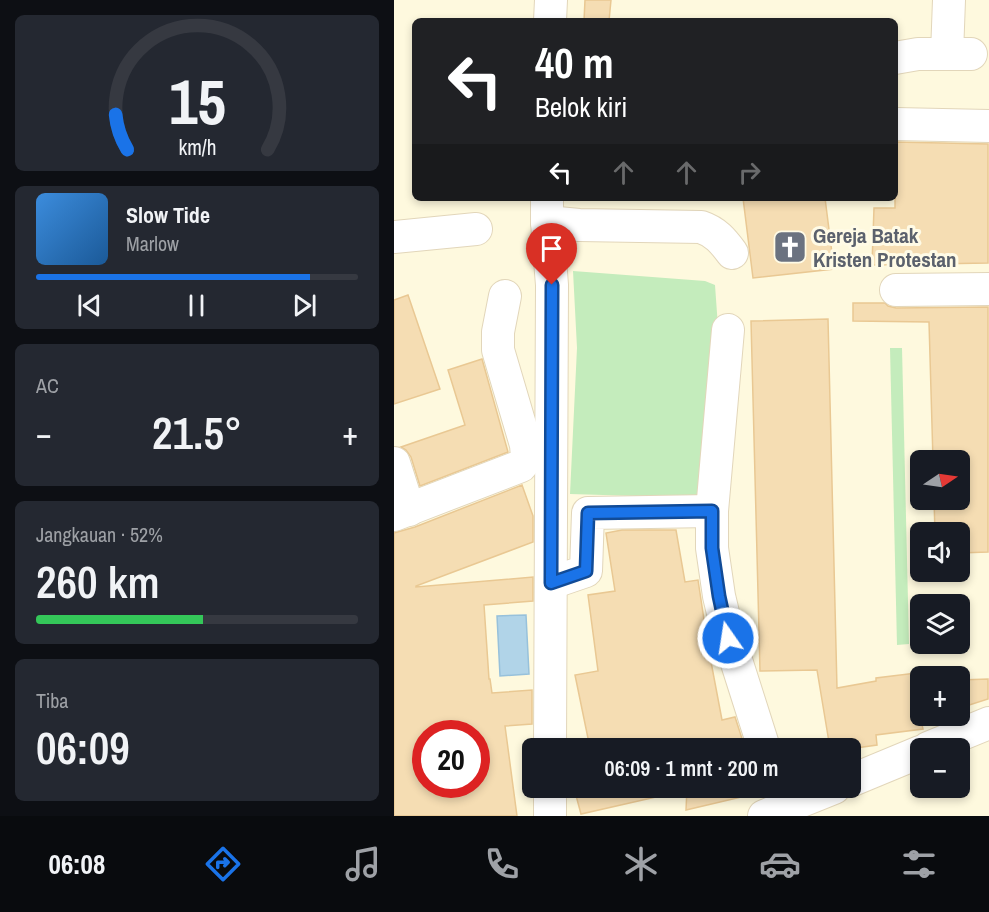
<!DOCTYPE html>
<html lang="id">
<head>
<meta charset="utf-8">
<style>
	body { margin:0; font-family:"Archivo Narrow",sans-serif; background:#242831; color:#f1f3f6; height:100vh; display:flex; flex-direction:column; font-size:22px; white-space:nowrap }
	* { box-sizing:border-box; margin:0 }
	p { font-size:20px; color:#9ea1a6 }
	.icon { flex:none; width:33px; height:33px; fill:none; stroke:currentColor; stroke-width:2; stroke-linecap:round; stroke-linejoin:round }
	.map { position:relative; flex:1; overflow:hidden }
	.side { display:flex; flex-direction:column; gap:15px; padding:15px; background:#0d0f14; width:394px }
	.side>* { flex:none }
	.top-card { position:absolute; left:18px; top:18px; width:486px; height:183px; border-radius:9px; box-shadow:0 3px 9px #0003; background:#202124; color:#fff; overflow:hidden }
	.needle { width:39px; rotate:77deg }
	.controls { position:absolute; left:516px; top:450px; display:grid; gap:12px }
	.controls a { display:grid; place-items:center; width:60px; height:60px; border-radius:9px; background:#171b24; box-shadow:0 3px 9px #0003; font-size:30px }
	.speed { position:absolute; left:18px; top:720px; display:flex; gap:12px; font-size:30px; font-weight:700; text-align:center }
	.speed>* { display:grid; place-content:center; width:78px; height:78px; border-radius:50%; background:#171b24; box-shadow:0 3px 9px #0003; line-height:1 }
	.speed .limit { border:9px solid #d22; background:#fff; color:#111 }
	.pin { position:absolute; display:grid; place-items:center; width:51px; height:51px; color:#fff; margin:-62px -26px; border-radius:50% 50% 50% 0; rotate:-45deg; box-shadow:0 0 6px #0007 }
	.pin .icon { rotate:45deg }
	.me { position:absolute; width:66px; margin:-33px; rotate:347deg; stroke-linejoin:round; filter:drop-shadow(0 0 4px #0008) }
	.turn { display:flex; align-items:center; gap:21px; height:126px; padding:0 24px; font-size:27px }
	.turn .icon { width:78px; height:78px; stroke-width:2.5 }
	.turn b { display:block; font-size:42px; line-height:51px }
	.lanes { display:flex; align-items:center; height:57px; padding:0 24px; background:#0003; justify-content:center; gap:30px; direction:ltr }
	.lanes .off { opacity:.35 }
	.big { font-size:45px; font-weight:600; line-height:1.1 }
	.side .widget { flex:1; display:flex; flex-direction:column; justify-content:center; gap:9px; min-width:0; padding:0 21px; border-radius:9px; background:#242831 }
	.side .dial { align-items:center; gap:0 }
	.dial svg { height:156px; overflow:visible; fill:none; stroke:#363941; stroke-width:7; stroke-linecap:round; text-anchor:middle }
	.dial text { fill:#f1f3f6; stroke:none }
	.song { display:flex; align-items:center; gap:18px }
	.cover { width:72px; height:72px; border-radius:9px; background:linear-gradient(135deg,hsl(210 70% 55%),hsl(210 70% 35%)) }
	.played { height:6px; border-radius:3px; background:linear-gradient(90deg,#1a73e8 85%,#363941 85%) }
	.keys { display:flex; justify-content:space-around; direction:ltr }
	.heat { display:flex; justify-content:space-between; align-items:center; font-size:33px; direction:ltr }
	.charge { height:9px; border-radius:4px; background:linear-gradient(90deg,#34c759 52%,#363941 0) }
	.trip { position:absolute; left:128px; top:738px; width:339px; height:60px; border-radius:9px; background:#171b24; box-shadow:0 3px 9px #0003; font-weight:600; line-height:60px; text-align:center }
	.dock { display:flex; height:96px; justify-content:space-around; align-items:center; background:#090b0e; color:#9ea1a6 }
	.dock .icon { width:42px; height:42px }
	.dock .active { color:#1a73e8 }
	.dock b { font-size:27px; color:#f1f3f6 }
	main { display:flex; flex:1; min-height:0 }
	.map>svg:first-child { display:block }
	.green { fill:#c4ecbc }
	.water { fill:#b1d4e8; stroke:#97c1db; stroke-width:1.5 }
	.building { fill:#f5ddb3; stroke:#e9c893; stroke-width:1.5; fill-rule:evenodd }
	.lines { fill:none; stroke-linecap:round; stroke-linejoin:round }
	.minor-casing { stroke:#e2d6ba; stroke-width:34 }
	.minor { stroke:#fff; stroke-width:32 }
	.route-casing { stroke:#114b97; stroke-width:15 }
	.route { stroke:#1a73e8; stroke-width:10 }
	.labels { text-anchor:middle; dominant-baseline:central; stroke-width:6; stroke-linejoin:round; paint-order:stroke }
	.worship-label { font-size:21px; font-weight:bold; fill:#5b616d; stroke:#fffbe6; text-anchor:start }
</style>
</head>
<body>
<main>
<section class="side">
<div class="widget dial"><svg viewBox="0 0 100 80">
<path d="M14 69A42 42 0 1 1 86 69"/>
<path d="M14 69A42 42 0 0 1 8 51" stroke="#1a73e8"/>
<text x="50" y="56" font-size="32" font-weight="700">15</text>
<text x="50" y="72" font-size="11">km/h</text>
</svg></div>
<div class="widget">
<div class="song"><i class="cover"></i><div><b>Slow Tide</b><p>Marlow</p></div></div>
<div class="played"></div>
<div class="keys"><svg class="icon" aria-label="previous" viewBox="0 0 24 24"><path d="M18 5L8 12l10 7zM5 5v14"/></svg><svg class="icon" aria-label="pause" viewBox="0 0 24 24"><path d="M8 5v14M16 5v14"/></svg><svg class="icon" aria-label="next" viewBox="0 0 24 24"><path d="M6 5l10 7-10 7zM19 5v14"/></svg></div>
</div>
<div class="widget"><p>AC</p>
<div class="heat"><a>−</a><b class="big">21.5°</b><a>+</a></div>
</div>
<div class="widget"><p>Jangkauan · 52%</p><b class="big">260 km</b><div class="charge"></div></div>
<div class="widget"><p>Tiba</p><b class="big">06:09</b></div>
</section>
<div class="map">
<svg width="595" height="816" viewBox="0 0 595 816">
	<rect width="100%" height="100%" fill="#fef9de"/>
	<!-- green -->
	<g class="green">
		<polygon points="179,271 311,281 321,285 324,327 310,498 176,494 183,348"/>
		<polygon points="496,348 508,348 515,644 503,645"/>
	</g>
	<!-- water -->
	<polygon class="water" points="132,615 135,674 106,676 103,616"/>
	<!-- building -->
	<g class="building">
		<polygon points="191,0 217,0 215,21 190,21"/>
		<polygon points="501,142 594,144 594,263 478,265 480,208 501,208"/>
		<polygon points="349,198 431,198 440,269 359,278"/>
		<polygon points="14,295 46,389 0,404 0,300"/>
		<polygon points="459,303 491,303 494,306 502,308 594,307 594,552 566,553 566,532 541,532 540,500 566,500 566,460 539,460 535,322 459,321"/>
		<polygon points="434,319 443,688 482,681 482,678 522,673 523,680 526,680 526,716 529,729 482,735 483,745 462,748 436,748 423,670 366,671 357,321"/>
		<polygon points="88,359 114,452 26,486 17,457 12,450 7,447 71,425 54,370"/>
		<path d="M128 485 139 516V542L22 586V587L139 577V601L90 605 95 679H96L98 693 138 690V724L111 726 123 816H0V533L21 527ZM32 734H82V784H32Z"/>
		<polygon points="228,530 282,530 291,582 304,580 314,646 328,720 341,717 351,748 196,748 181,675 204,671 194,595 221,591 212,533"/>
		<polygon points="594,679 594,699 566,708 566,680"/>
		<polygon points="180,788 270,788 271,795 187,814"/>
		<polygon points="293,788 355,788 356,795 292,810"/>
	</g>
	<g class="lines">
		<defs>
			<g id="minor">
				<polyline points="156,21 157,0"/>
				<polyline points="553,54 555,0"/>
				<polyline points="501,58 524,54 577,54"/>
				<polyline points="502,124 595,126"/>
				<polyline points="153,198 153,222 158,285 156,748"/>
				<path d="M153 222 185 225 307 227C322 232 329 241 338 253"/>
				<polyline points="0,237 82,229"/>
				<polyline points="502,290 595,289"/>
				<polyline points="334,330 318,511 318,548 325,596 335,638 370,748"/>
				<polyline points="0,463 15,510"/>
				<polyline points="0,515 127,466 133,457 132,445 104,350 104,332 111,296"/>
				<polyline points="157,583 192,571 194,513 318,511"/>
				<polyline points="534,748 595,723"/>
				<polyline points="456,781 526,752"/>
				<polyline points="156,816 156,788"/>
				<polyline points="370,816 440,788"/>
			</g>
		</defs>
		<!-- minor casing -->
		<use href="#minor" class="minor-casing"/>
		<!-- minor -->
		<use href="#minor" class="minor"/>
	</g>
	<g class="lines">
		<defs>
			<polyline id="route" points="158,285 157,583 192,571 194,513 318,511 318,548 325,596 334,638"/>
		</defs>
		<!-- route casing -->
		<use href="#route" class="route-casing"/>
		<!-- route -->
		<use href="#route" class="route"/>
	</g>
	<!-- icons -->
	<defs>
		<symbol id="church-square" viewBox="-11 -11 22 22"><rect x="-9" y="-9" width="18" height="18" rx="4" fill="#6b7280" stroke="#fffbe6"/><path d="M-1.2-6h2.4v3.5h3.3v2.4h-3.3V6h-2.4V-.1h-3.3v-2.4h3.3Z" fill="#fff"/></symbol>
	</defs>
	<g fill-rule="evenodd">
		<use href="#church-square" x="377" y="228" width="38" height="38"/>
	</g>
	<g class="labels">
		<!-- worship labels -->
		<g class="worship-label">
			<text x="419" y="235">Gereja Batak<tspan x="419" dy="24">Kristen Protestan</tspan></text>
		</g>
	</g>
</svg>
<div class="controls">
<a><svg class="needle" viewBox="-14 -14 28 28"><path d="M0-13l5 13h-10z" fill="#e53935"/><path d="M0 13l5-13h-10z" fill="#9ea1a6"/></svg></a>
<a><svg class="icon" aria-label="sound" viewBox="0 0 24 24"><path d="M4 9h4l5-4v14l-5-4H4zM17 9q2 3 0 6"/></svg></a>
<a><svg class="icon" aria-label="layers" viewBox="0 0 24 24"><path d="M12 4l9 5-9 5-9-5zM3 14l9 5 9-5"/></svg></a>
<a>+</a>
<a>−</a>
</div>
<div class="speed"><div class="limit">20</div></div>
<div class="pin" style="left:158px;top:285px;background:#d93025"><svg class="icon" aria-label="arrive" viewBox="0 0 24 24"><path d="M6 21V4h12l-3 4 3 4H6"/></svg></div>
<svg class="me" style="left:334px;top:638px" viewBox="-20 -20 40 40"><circle r="17" fill="#1a73e8" stroke="#fff" stroke-width="3"/><path d="M0-11L8 9 0 5-8 9z" fill="#fff"/></svg>
<div class="trip">06:09 · 1 mnt · 200 m</div>
<div class="top-card">
<div class="turn"><svg class="icon" aria-label="left" viewBox="0 0 24 24"><path d="M17 20v-9H6M10 6l-5 5 5 5"/></svg><div><b>40 m</b>Belok kiri</div></div>
<div class="lanes"><svg class="icon" aria-label="left" viewBox="0 0 24 24"><path d="M17 20v-9H6M10 6l-5 5 5 5"/></svg><svg class="icon off" aria-label="ahead" viewBox="0 0 24 24"><path d="M12 20V5M6 11l6-6 6 6"/></svg><svg class="icon off" aria-label="ahead" viewBox="0 0 24 24"><path d="M12 20V5M6 11l6-6 6 6"/></svg><svg class="icon off" aria-label="right" viewBox="0 0 24 24"><path d="M7 20v-9h11M14 6l5 5-5 5"/></svg></div>
</div>
</div>
</main>
<nav class="dock">
<b>06:08</b>
<svg class="icon active" aria-label="directions" viewBox="0 0 24 24"><path d="M12 3l9 9-9 9-9-9zM9 14v-3h6M13 9l2 2-2 2"/></svg>
<svg class="icon" aria-label="music" viewBox="0 0 24 24"><path d="M9 18V5l10-2v13"/><circle cx="6" cy="18" r="3"/><circle cx="16" cy="16" r="3"/></svg>
<svg class="icon" aria-label="phone" viewBox="0 0 24 24"><path d="M5 4h4l2 5-3 2q2 4 5 5l2-3 5 2v4C11 20 4 13 5 4z"/></svg>
<svg class="icon" aria-label="climate" viewBox="0 0 24 24"><path d="M12 3v18M4 7l16 10M4 17L20 7"/></svg>
<svg class="icon" aria-label="car" viewBox="0 0 24 24"><path d="M5 17H2v-5l4-1 3-4h7l3 4 3 1v5h-3M9 17h6M6 11h13"/><circle cx="7" cy="17" r="2"/><circle cx="17" cy="17" r="2"/></svg>
<svg class="icon" aria-label="filters" viewBox="0 0 24 24"><path d="M4 7h16M4 17h16"/><circle cx="9" cy="7" r="2"/><circle cx="15" cy="17" r="2"/></svg>
</nav>
</body>
</html>
